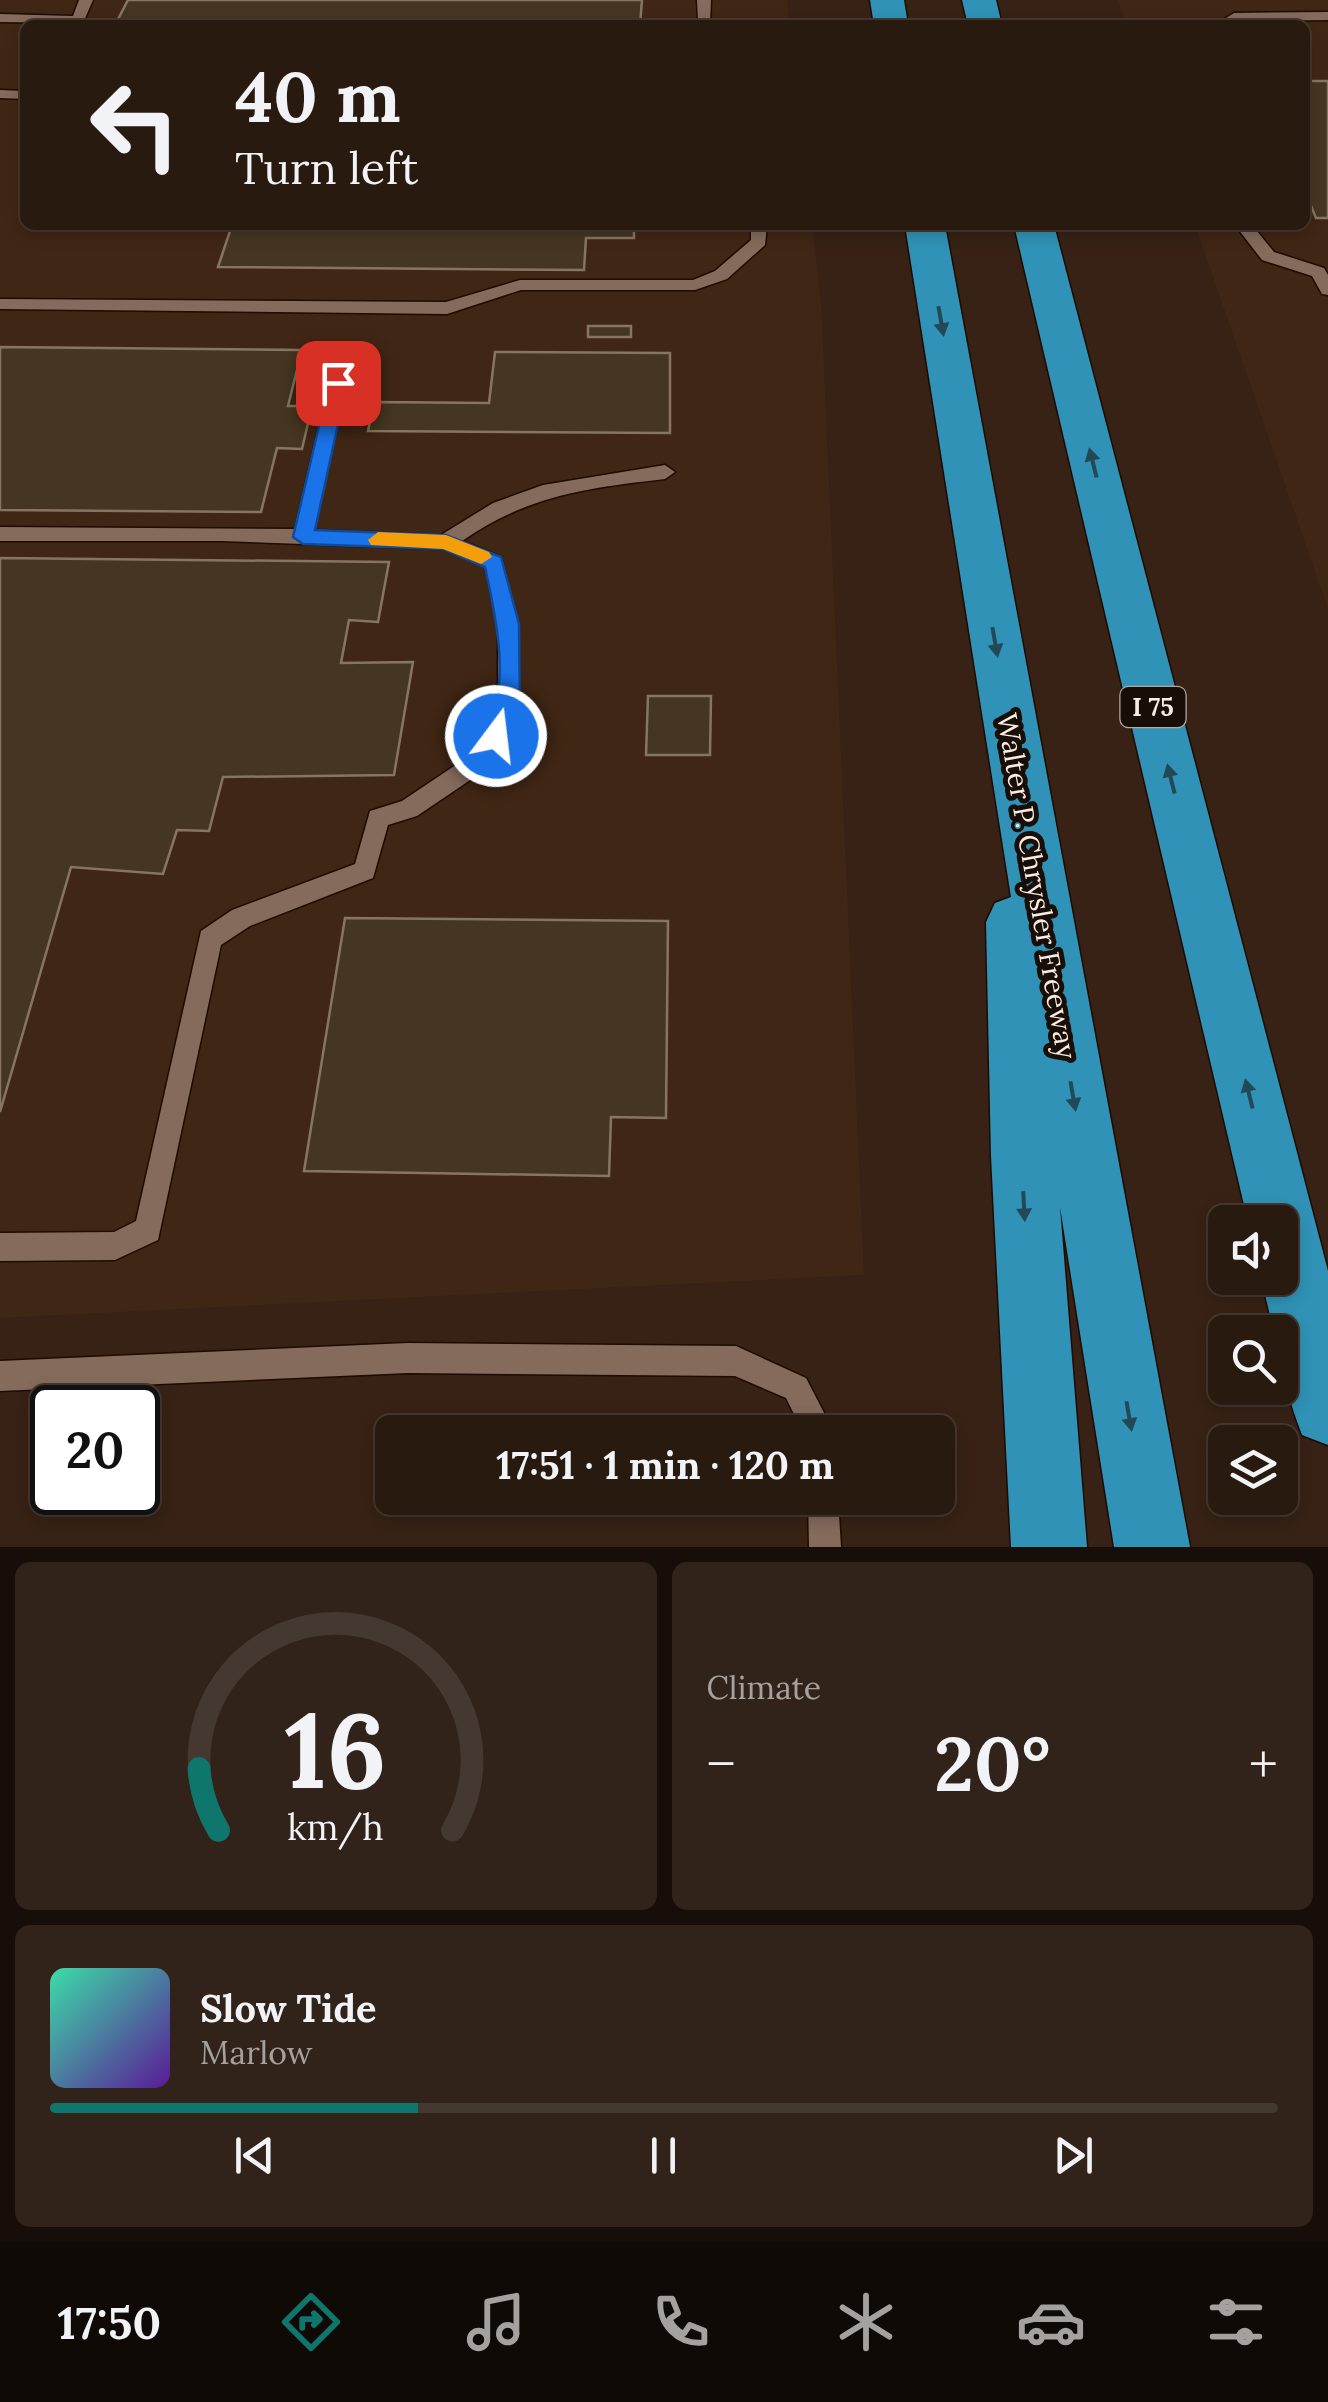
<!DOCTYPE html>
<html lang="en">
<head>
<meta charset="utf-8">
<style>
	body { margin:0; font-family:Lora,serif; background:#312319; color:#f1f3f6; height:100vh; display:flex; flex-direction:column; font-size:38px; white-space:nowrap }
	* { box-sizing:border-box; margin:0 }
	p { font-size:32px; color:#a5a19f }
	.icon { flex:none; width:55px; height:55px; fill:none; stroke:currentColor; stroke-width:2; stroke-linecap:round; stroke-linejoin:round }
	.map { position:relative; height:1547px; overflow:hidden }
	.details { display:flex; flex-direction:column; gap:15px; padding:15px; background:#170e09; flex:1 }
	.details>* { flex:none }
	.top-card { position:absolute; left:20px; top:20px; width:1290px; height:210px; border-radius:15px; box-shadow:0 5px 15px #0003,0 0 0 2px #453830; background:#291a10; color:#f1f3f6; overflow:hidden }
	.tools { position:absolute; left:1208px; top:1205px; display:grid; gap:20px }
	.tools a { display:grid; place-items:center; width:90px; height:90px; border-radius:15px; background:#291a10; box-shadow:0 5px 15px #0003,0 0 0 2px #453830; font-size:50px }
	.speed { position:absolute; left:30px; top:1385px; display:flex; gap:20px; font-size:50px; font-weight:700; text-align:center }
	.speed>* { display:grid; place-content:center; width:130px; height:130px; border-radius:50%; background:#291a10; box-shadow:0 5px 15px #0003,0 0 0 2px #453830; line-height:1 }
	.speed .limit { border:5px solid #111; border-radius:15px; background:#fff; color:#111 }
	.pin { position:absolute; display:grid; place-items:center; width:85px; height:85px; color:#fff; margin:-42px; border-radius:20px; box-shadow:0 5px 15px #0006 }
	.me { position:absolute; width:110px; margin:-55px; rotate:15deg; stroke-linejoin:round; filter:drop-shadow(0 0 8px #0008) }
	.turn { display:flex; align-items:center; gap:35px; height:210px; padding:0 50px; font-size:45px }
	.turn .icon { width:130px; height:130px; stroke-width:2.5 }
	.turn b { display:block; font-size:70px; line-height:85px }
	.big { font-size:75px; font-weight:700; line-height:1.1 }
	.details .widget { flex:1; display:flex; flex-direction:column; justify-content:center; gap:15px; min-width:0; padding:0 35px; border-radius:15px; background:#312319 }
	.details .dial { align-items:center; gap:0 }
	.dial svg { height:260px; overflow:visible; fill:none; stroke:#453830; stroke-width:7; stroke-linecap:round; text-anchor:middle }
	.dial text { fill:#f1f3f6; stroke:none }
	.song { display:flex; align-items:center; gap:30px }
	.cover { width:120px; height:120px; border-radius:15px; background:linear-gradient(135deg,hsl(160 70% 55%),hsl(270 70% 35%)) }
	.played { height:10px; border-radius:5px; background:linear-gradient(90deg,#0f766e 30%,#453830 30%) }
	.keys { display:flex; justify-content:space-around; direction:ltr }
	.heat { display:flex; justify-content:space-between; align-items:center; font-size:55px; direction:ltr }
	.details .tiles { flex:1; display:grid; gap:15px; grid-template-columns:1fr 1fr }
	.widget:last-child { grid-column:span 2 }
	.trip { position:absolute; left:375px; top:1415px; width:580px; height:100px; border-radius:15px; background:#291a10; box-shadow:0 5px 15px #0003,0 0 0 2px #453830; font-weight:700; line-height:100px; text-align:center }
	.menu { display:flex; height:160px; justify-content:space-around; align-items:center; background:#100a06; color:#a5a19f }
	.menu .icon { width:70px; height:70px }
	.menu .on { color:#0f766e }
	.menu b { font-size:45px; color:#f1f3f6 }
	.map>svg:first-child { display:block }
	.built { fill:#402614 }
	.building { fill:#453621; stroke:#87765f; stroke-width:2.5 }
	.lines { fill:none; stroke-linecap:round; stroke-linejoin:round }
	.service-casing { stroke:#1e0b01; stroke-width:3 }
	.motorway-casing { stroke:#1e0b01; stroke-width:3 }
	.service { fill:#846b5c; fill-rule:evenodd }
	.motorway { fill:#3092b6; fill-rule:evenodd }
	.oneway { fill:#234956 }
	.route { fill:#1a73e8; stroke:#114b97; stroke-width:2.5 }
	.slow { fill:#f59e0b }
	.labels { text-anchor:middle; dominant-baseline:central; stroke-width:10; stroke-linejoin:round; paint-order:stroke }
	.shield { fill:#180e08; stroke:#b7a9a1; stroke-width:2.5 }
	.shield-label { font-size:25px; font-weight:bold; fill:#fbece3 }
	.street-label { font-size:28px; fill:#fbece3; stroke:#180e08 }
</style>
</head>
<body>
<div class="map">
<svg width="1328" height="1547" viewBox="0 0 1328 1547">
	<rect width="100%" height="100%" fill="#372215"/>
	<!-- built -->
	<g class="built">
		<polygon points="0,0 787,0 790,25 25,25 25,225 812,225 821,303 864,1275 0,1318"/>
		<polygon points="1118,0 1328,0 1328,609 1195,225 1305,225 1305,25 1126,25"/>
	</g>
	<!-- building -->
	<g class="building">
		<polygon points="128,0 642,0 640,25 115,25"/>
		<polygon points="1305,81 1328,81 1328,218 1316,218 1305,191"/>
		<polygon points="232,225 634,225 634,238 586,238 584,270 218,267"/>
		<rect x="588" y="326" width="43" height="11"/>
		<polygon points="0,347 302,350 288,406 312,406 302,449 277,448 261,512 0,510"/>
		<polygon points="495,352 670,353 670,433 368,431 374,402 489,403"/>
		<polygon points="0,558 389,562 378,622 349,620 341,663 413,662 394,775 223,777 209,831 177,830 163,874 71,867 0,1112"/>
		<polygon points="648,696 711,696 710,755 646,755"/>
		<polygon points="345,918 668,921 666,1118 611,1117 609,1176 304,1171"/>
	</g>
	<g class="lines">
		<defs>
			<g id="service">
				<polygon points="79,0 93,0 83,23 0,22 0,14 73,16"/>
				<polygon points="697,0 711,0 710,25 698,22"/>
				<polygon points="1328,12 1328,20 1237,21 1215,25 1234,13"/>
				<polygon points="0,90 25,91 25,99 0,98"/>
				<polygon points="751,225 767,225 765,245 727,279 695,290 521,290 447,314 0,309 0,299 446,302 520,280 693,280 715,271 751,240"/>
				<polygon points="1235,225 1252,225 1274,252 1324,268 1328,275 1328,295 1322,294 1312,276 1262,260"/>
				<path d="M338 377 347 383 314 530 441 535 493 503 543 485 665 465 675 472 665 479C588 488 528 495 462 541L501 557 518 625 520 713 491 766 417 816 388 825 373 878 250 926 221 945 158 1240 115 1260 0 1261V1233L114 1232 136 1221 201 931 232 910 355 864 370 811 402 801 475 752 498 712V625L485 566 443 549 222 541H0V527L295 529 329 383Z"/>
				<polygon points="408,1343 736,1346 806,1378 834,1432 803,1432 786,1398 735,1376 408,1373 0,1391 0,1361"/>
				<polygon points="808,1498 838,1498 841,1547 809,1547"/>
			</g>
			<g id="motorway">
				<polygon points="870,0 904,0 908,25 874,25"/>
				<polygon points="962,0 996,0 1002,25 968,25"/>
				<polygon points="905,225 945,225 1190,1547 1114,1547 1060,1207 1087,1547 1011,1547 991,1156 986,922 995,903 1011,897"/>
				<path d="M1014 225H1054L1328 1271V1445L1302 1435C1289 1401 1280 1368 1280 1332H1274L1261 1278H1280V1222H1248Z"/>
			</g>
		</defs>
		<!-- service casing -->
		<use href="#service" class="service-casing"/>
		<!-- motorway casing -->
		<use href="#motorway" class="motorway-casing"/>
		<!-- service -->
		<use href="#service" class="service"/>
		<!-- motorway -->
		<use href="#motorway" class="motorway"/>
	</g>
	<!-- one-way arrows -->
	<defs><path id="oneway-solid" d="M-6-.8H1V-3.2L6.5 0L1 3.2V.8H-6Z" transform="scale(2.5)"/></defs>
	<g class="oneway">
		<use href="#oneway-solid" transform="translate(941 321) rotate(80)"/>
		<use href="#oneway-solid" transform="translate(1093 463) rotate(-104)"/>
		<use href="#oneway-solid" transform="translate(995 642) rotate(80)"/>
		<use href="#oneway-solid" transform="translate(1171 779) rotate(-104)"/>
		<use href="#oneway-solid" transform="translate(1249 1094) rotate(-104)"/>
		<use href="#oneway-solid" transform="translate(1073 1096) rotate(80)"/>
		<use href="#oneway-solid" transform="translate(1024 1206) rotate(87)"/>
		<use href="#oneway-solid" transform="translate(1129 1416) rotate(80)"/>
	</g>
	<!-- route -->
	<path class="route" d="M338 377 347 383 315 530 446 535 501 557 519 624 520 714 504 743H488L485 736C511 686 497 621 485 567L443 549 303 544 293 537 329 383Z"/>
	<!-- slow -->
	<polygon class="slow" points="378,532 446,535 489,552 492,557 481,564 443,549 371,545 368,540"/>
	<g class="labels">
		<!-- shield labels -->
		<rect class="shield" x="1120.5" y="687" width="65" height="40" rx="8"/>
		<g class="shield-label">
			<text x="1153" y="707">I 75</text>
		</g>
		<!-- street labels -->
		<g class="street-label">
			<text transform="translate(1037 886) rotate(80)">Walter P. Chrysler Freeway</text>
		</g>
	</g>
</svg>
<div class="tools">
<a><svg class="icon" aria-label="sound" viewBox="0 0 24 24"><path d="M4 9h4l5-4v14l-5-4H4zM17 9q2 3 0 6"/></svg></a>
<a><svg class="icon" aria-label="search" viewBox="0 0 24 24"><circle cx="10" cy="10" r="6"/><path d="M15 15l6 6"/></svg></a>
<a><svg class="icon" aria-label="layers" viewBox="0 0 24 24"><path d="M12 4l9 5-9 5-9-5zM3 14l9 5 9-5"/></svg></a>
</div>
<div class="speed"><div class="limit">20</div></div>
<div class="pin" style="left:338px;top:383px;background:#d93025"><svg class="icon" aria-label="arrive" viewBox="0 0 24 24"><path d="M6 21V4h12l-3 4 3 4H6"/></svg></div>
<svg class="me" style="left:496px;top:736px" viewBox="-20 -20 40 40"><circle r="17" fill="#1a73e8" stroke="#fff" stroke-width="3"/><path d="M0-11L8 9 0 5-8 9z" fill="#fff"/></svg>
<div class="trip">17:51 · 1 min · 120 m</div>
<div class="top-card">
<div class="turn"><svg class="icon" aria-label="left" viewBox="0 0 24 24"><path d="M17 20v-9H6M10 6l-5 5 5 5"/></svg><div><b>40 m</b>Turn left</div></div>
</div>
</div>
<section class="details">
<div class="tiles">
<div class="widget dial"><svg viewBox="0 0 100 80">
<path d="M14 69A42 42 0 1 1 86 69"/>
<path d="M14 69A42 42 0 0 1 8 50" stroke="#0f766e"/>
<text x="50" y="56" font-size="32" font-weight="700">16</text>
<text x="50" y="72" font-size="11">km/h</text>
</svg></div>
<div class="widget"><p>Climate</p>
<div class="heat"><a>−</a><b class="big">20°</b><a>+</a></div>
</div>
<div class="widget">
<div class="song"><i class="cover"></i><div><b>Slow Tide</b><p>Marlow</p></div></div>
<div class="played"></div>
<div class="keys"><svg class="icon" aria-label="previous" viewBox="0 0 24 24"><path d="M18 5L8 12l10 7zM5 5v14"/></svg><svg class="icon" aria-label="pause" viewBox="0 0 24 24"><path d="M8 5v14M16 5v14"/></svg><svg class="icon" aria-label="next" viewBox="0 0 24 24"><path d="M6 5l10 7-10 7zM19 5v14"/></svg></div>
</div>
</div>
</section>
<nav class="menu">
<b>17:50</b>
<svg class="icon on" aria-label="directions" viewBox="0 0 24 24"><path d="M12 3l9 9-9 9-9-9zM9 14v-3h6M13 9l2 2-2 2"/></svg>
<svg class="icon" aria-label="music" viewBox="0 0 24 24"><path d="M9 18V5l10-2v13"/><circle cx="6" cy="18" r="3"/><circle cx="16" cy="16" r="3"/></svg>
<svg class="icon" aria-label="phone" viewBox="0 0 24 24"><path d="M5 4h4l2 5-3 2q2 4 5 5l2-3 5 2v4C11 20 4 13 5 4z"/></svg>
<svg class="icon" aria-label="climate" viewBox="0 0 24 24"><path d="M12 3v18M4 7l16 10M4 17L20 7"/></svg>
<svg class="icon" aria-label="car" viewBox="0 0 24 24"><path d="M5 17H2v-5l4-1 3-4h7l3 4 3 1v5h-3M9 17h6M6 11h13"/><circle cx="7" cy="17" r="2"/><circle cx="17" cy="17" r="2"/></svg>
<svg class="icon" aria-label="filters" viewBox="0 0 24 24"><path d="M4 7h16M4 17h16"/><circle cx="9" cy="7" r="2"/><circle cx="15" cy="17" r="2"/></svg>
</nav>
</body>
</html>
